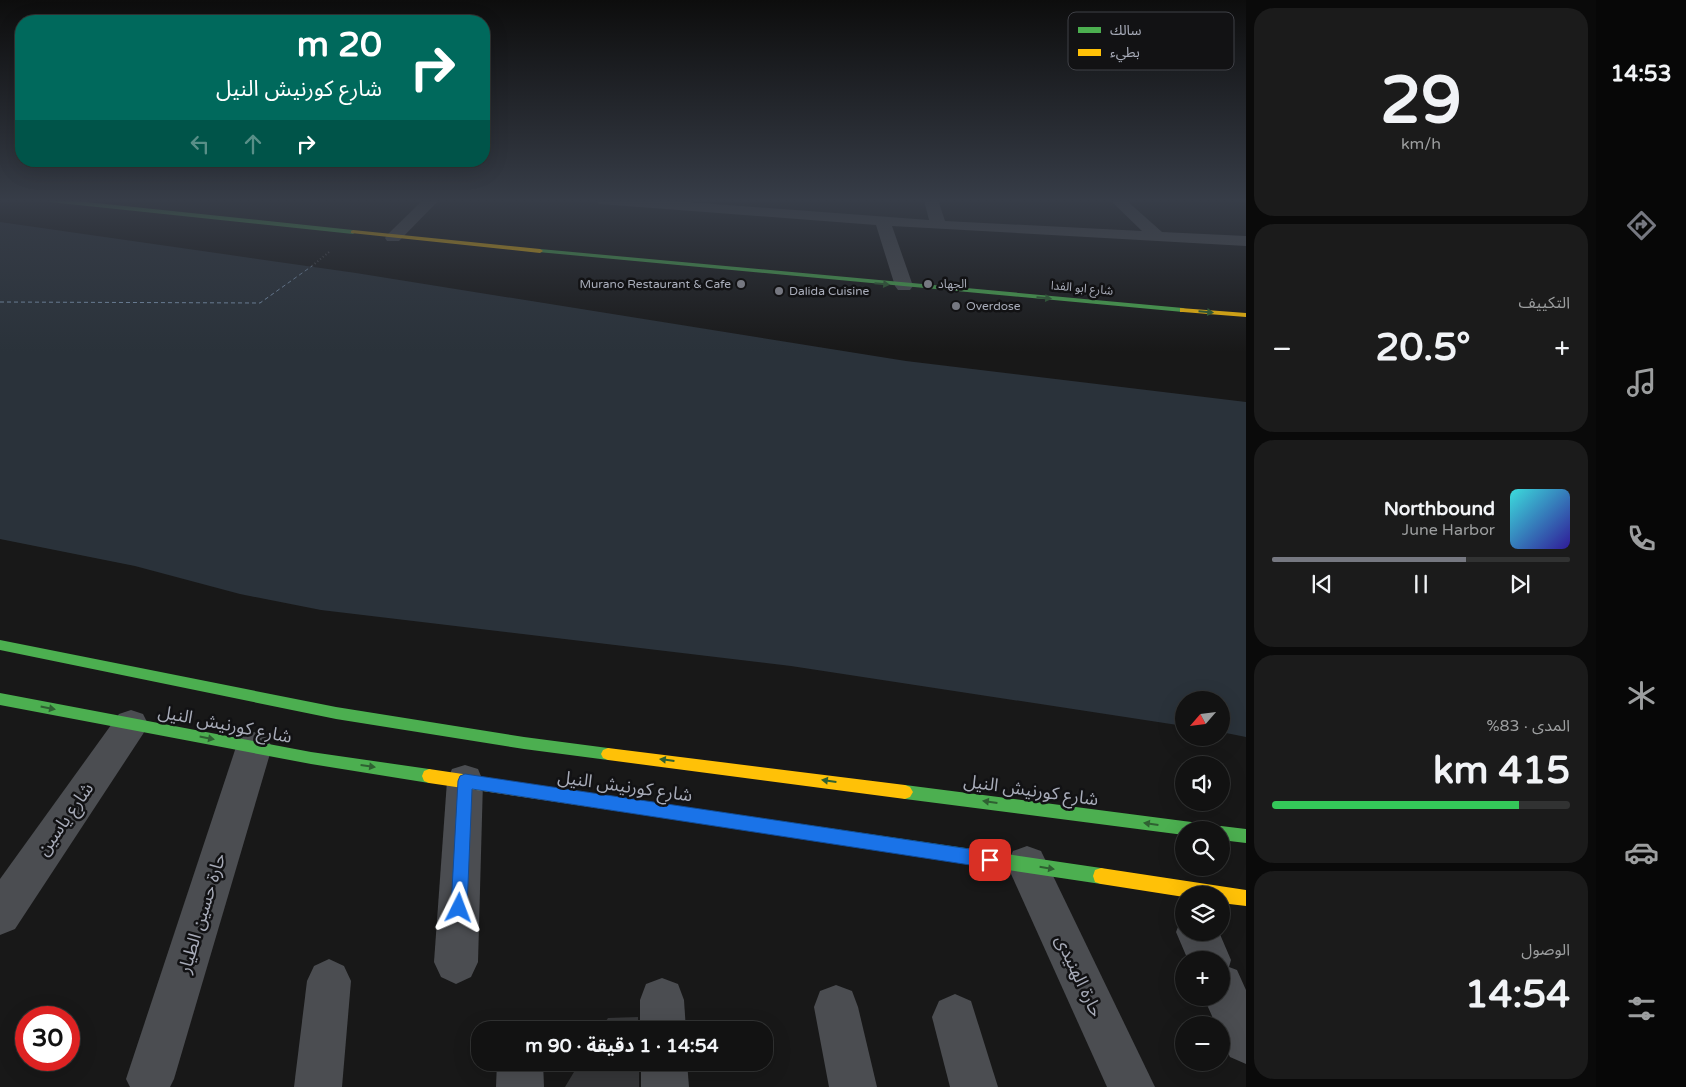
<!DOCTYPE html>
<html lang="ar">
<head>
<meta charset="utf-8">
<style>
	body { margin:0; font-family:"Varela Round","Noto Sans Arabic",sans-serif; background:#1b1b1b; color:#f1f3f6; direction:rtl; height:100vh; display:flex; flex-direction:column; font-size:19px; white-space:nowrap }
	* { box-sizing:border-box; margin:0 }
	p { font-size:16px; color:#9c9e9f }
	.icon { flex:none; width:28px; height:28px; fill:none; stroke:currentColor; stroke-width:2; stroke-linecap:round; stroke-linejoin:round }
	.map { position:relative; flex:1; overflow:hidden; direction:ltr }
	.side { display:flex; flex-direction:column; gap:8px; padding:8px; background:#0a0a0a; width:350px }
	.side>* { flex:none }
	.banner { position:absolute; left:15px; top:15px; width:475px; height:152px; border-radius:20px; box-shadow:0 5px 20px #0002,0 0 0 1px #313232; direction:rtl; background:#00695c; color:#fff; overflow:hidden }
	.needle { width:32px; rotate:242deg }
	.controls { position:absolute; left:1175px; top:691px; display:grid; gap:10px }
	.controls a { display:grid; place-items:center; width:55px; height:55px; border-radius:50%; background:#121212; box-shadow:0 5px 20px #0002,0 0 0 1px #313232; font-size:25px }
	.speed { position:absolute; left:15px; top:1006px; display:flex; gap:10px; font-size:25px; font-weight:700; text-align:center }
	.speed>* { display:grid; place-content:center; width:65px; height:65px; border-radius:50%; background:#121212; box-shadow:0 5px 20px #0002,0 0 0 1px #313232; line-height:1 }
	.speed .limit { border:8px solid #d22; background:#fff; color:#111 }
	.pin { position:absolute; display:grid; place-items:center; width:42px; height:42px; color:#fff; margin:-21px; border-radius:10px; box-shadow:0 2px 8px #0006 }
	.me { position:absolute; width:55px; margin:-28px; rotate:3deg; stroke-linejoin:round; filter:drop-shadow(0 0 4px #0008) }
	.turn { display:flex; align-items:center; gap:18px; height:105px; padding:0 25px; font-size:22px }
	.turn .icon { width:65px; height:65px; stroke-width:2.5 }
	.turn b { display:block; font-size:35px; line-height:42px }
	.lanes { display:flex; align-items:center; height:48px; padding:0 25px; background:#0003; justify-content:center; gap:25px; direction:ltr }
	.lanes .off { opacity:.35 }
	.big { font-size:38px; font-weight:700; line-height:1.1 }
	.side .widget { flex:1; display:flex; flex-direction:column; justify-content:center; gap:8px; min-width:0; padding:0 18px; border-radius:20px; background:#1b1b1b }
	.side .dial { align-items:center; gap:0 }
	.dial b { font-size:65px; line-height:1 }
	.song { display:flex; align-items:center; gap:15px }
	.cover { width:60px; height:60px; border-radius:8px; background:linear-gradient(135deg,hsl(180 70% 55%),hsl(250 70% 35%)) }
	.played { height:5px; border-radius:2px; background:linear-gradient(90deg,#767881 65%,#313232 65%) }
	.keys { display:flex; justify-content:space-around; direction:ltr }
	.heat { display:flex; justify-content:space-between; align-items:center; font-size:28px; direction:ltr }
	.charge { height:8px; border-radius:4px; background:linear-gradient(90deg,#34c759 83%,#313232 0) }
	.trip { position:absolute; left:471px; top:1021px; width:302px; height:50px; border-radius:20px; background:#121212; box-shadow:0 5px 20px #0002,0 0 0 1px #313232; font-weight:700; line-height:50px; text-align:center; direction:rtl }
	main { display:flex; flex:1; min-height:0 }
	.menu { display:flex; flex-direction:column; width:90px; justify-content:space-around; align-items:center; background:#070707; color:#9c9e9f }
	.menu .icon { width:35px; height:35px }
	.menu .active { color:#767881 }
	.menu b { font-size:22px; color:#f1f3f6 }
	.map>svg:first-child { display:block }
	.water { fill:#2a323a }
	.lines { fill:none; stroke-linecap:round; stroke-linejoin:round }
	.ferry { stroke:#7f98b4; stroke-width:1; stroke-dasharray:4 3; stroke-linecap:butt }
	.building { fill:#353638 }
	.path { stroke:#4e4e52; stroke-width:2; stroke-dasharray:1 2.5; stroke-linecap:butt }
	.street { fill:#4b4d51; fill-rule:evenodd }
	.fast { fill:#4caf50; fill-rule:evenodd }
	.slow { fill:#ffc107; fill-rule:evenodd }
	.oneway { fill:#2f6032 }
	.route { fill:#1a73e8; stroke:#114b97 }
	.poi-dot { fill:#767881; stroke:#121214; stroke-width:2 }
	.labels { text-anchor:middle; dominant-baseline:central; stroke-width:5; stroke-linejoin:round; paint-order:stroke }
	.far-poi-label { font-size:12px; fill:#a8acb9; stroke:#121214; text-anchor:start }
	.far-street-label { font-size:12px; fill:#a8acb9; stroke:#121214 }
	.near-street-label { font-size:18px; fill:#a8acb9; stroke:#121214 }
	.key { fill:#121214; stroke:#3f4046; stroke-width:1 }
	.key-label { font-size:14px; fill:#a8acb9 }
</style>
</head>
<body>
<main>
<nav class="menu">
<b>14:53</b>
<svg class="icon active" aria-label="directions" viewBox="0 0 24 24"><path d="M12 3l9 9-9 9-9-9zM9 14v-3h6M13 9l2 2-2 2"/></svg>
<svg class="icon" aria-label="music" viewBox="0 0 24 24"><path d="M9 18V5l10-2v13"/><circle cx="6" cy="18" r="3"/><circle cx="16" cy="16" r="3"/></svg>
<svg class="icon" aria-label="phone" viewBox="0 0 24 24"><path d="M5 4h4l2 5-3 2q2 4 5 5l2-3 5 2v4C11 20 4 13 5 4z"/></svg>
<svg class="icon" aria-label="climate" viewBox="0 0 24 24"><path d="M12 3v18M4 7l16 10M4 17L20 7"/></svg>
<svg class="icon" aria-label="car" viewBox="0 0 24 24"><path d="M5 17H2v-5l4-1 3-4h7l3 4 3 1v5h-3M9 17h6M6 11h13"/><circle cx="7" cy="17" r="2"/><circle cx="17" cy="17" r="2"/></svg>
<svg class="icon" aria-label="filters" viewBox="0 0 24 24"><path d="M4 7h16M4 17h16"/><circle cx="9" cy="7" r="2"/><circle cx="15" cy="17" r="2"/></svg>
</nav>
<section class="side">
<div class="widget dial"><b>29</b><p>km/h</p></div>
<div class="widget"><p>التكييف</p>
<div class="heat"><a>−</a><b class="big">20.5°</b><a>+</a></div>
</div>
<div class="widget">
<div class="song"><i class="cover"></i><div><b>Northbound</b><p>June Harbor</p></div></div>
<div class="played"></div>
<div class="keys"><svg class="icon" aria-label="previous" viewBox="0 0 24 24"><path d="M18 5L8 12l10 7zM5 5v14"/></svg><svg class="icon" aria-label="pause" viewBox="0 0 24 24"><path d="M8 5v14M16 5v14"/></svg><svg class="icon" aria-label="next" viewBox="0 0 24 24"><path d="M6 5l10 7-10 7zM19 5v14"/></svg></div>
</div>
<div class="widget"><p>المدى · 83%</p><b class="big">415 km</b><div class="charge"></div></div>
<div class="widget"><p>الوصول</p><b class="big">14:54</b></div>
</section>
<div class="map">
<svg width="1246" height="1087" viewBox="0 0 1246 1087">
	<rect width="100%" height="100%" fill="#181818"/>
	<!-- water -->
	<polygon class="water" points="0,222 356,273 906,361 1246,402 1246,737 1221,732 1221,700 1184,700 1184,726 791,666 321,610 240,594 135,566 0,539"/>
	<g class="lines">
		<!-- ferry -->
		<polyline class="ferry" points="0,302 260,303 312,266"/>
	</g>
	<!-- building -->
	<g class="building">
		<polygon points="638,1017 638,1030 600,1030 608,1018"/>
		<polygon points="580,1062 639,1062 639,1087 565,1087"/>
	</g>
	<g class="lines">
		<!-- path -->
		<polyline class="path" points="312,266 329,252"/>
		<!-- street -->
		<g class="street">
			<polygon points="423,200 439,200 399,241 387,241 385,238 387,235"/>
			<polygon points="593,200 661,200 929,220 924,200 938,200 945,221 1142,231 1110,200 1126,200 1162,232 1246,236 1246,246 892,226 913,286 910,290 898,290 895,286 876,225 600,204"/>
			<polygon points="131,710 143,714 148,724 143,734 15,929 0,935 0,879 119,714"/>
			<polygon points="254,732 266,736 272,747 174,1079 170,1087 130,1087 126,1079 236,747 242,736"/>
			<polygon points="465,765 478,769 483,781 478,962 471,977 456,984 441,977 434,962 447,781 452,769"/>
			<polygon points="1027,846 1041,851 1155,1087 1107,1087 1007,865 1013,851"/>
			<polygon points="1182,917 1184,932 1219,932 1231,960 1229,967 1237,970 1246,990 1246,1064 1230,1057 1221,1038 1221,1025 1216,1025 1204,998 1221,998 1221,960 1188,960 1176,932"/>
			<polygon points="329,959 344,966 351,981 342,1087 294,1087 307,981 314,966"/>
			<polygon points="662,978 678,984 684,1000 686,1030 640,1030 640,1000 646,984"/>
			<polygon points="836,985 852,991 858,1007 877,1087 829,1087 814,1007 820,991"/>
			<polygon points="955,994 971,1001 998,1087 950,1087 932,1017 939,1001"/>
			<polygon points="497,1062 543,1062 544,1087 496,1087"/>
			<polygon points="641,1062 687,1062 689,1087 641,1087"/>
		</g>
		<!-- fast -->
		<g class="fast">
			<polygon points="47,200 67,200 353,230 356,232 353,234 50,202"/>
			<polygon points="540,249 1183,308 1187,310 1183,312 538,252 538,250"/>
			<polygon points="0,640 336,707 524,737 608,748 613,750 615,754 613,758 608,760 524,749 336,719 0,650"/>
			<polygon points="0,693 311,752 429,769 434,771 436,776 434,781 429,783 311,764 0,705"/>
			<polygon points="905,785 1199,823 1205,825 1207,830 1184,830 1184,835 905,799 900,797 897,792 900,787"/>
			<polygon points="644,801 1101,868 1107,870 1109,876 1107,882 1101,884 644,815 639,813 636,808 639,803"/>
			<polygon points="1221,826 1246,829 1246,843 1221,840 1221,830 1214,830"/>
		</g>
		<!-- slow -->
		<g class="slow">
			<polygon points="353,230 540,249 543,251 540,253 351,233 351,231"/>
			<polygon points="1180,308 1246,313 1246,317 1183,312 1180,312"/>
			<polygon points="608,748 905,785 910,787 913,792 910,797 905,799 608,760 603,758 601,754 603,750"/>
			<polygon points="429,769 644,801 649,803 652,808 649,813 644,815 429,783 424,781 422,776 424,771"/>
			<polygon points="1101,868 1246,890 1246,906 1221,903 1221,895 1184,895 1184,897 1101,884 1095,882 1093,876 1095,870"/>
		</g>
	</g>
	<!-- one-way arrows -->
	<defs><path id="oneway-solid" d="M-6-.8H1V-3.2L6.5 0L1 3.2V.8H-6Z" transform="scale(1.25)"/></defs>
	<g class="oneway">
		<use href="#oneway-solid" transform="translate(882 284) rotate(5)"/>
		<use href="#oneway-solid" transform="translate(1044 298) rotate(5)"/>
		<use href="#oneway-solid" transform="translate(1206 312) rotate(5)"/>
		<use href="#oneway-solid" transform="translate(48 708) rotate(11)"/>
		<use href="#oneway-solid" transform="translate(207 738) rotate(11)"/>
		<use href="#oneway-solid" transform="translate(667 760) rotate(-173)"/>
		<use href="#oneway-solid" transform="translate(368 766) rotate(8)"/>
		<use href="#oneway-solid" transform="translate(829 781) rotate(-172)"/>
		<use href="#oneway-solid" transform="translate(990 802) rotate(-172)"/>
		<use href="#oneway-solid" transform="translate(1151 824) rotate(-172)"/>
		<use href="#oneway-solid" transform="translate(1047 868) rotate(9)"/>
	</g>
	<!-- sky -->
	<linearGradient id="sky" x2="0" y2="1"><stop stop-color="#0d0d0d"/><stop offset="0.57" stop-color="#373d48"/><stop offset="1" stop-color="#373d48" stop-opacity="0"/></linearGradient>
	<rect width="1246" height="352" fill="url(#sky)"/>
	<!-- route -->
	<polygon class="route" points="465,774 990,852 996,854 998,860 996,865 990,868 472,789 467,908 465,914 459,916 453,914 451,908 458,781 460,776"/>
	<!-- markers -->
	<g class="poi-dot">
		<circle cx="741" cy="284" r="5"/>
		<circle cx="928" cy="284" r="5"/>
		<circle cx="779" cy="291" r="5"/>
		<circle cx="956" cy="306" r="5"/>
	</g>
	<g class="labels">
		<!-- far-poi labels -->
		<g class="far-poi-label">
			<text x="731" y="284" text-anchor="end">Murano Restaurant &amp; Cafe</text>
			<text x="938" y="284">الجهاد</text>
			<text x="789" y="291">Dalida Cuisine</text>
			<text x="966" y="306">Overdose</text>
		</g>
		<!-- far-street labels -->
		<g class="far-street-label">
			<text transform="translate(1082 288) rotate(5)">شارع ابو الفدا</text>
		</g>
		<!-- near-street labels -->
		<g class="near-street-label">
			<text transform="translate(225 724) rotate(11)">شارع كورنيش النيل</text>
			<text transform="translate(625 786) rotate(8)">شارع كورنيش النيل</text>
			<text transform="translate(1031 790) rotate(8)">شارع كورنيش النيل</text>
			<text transform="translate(65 819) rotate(-55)">شارع ياسين</text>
			<text transform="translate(202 913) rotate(-73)">حارة حسين الطيار</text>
			<text transform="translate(1079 976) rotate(65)">حارة الهنيدى</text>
		</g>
	</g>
	<!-- legend -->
	<rect x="1068" y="12" width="166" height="58" rx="8" class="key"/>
	<rect x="1078" y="27" width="23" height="6" fill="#4caf50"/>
	<rect x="1078" y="49" width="23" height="7" fill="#ffc107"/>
	<g class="key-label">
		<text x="1110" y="35">سالك</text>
		<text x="1110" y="57">بطيء</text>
	</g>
</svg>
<div class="controls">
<a><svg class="needle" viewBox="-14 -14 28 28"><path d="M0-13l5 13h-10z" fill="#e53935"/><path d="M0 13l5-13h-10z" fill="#9c9e9f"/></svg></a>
<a><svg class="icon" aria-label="sound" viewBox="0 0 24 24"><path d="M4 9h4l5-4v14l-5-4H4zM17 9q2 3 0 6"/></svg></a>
<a><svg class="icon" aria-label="search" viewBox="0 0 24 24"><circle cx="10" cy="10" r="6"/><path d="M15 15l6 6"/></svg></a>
<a><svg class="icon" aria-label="layers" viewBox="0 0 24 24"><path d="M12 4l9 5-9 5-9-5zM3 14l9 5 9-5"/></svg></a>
<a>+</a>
<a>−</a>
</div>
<div class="speed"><div class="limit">30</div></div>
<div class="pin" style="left:990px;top:860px;background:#d93025"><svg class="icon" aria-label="arrive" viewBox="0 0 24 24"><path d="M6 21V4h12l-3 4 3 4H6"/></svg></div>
<svg class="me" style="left:459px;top:908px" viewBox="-20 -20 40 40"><path d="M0-17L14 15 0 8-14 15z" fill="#1a73e8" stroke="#fff" stroke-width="4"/></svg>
<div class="trip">14:54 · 1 دقيقة · 90 m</div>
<div class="banner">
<div class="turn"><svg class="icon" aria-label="right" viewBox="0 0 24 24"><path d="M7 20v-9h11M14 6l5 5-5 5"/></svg><div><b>20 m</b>شارع كورنيش النيل</div></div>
<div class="lanes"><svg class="icon off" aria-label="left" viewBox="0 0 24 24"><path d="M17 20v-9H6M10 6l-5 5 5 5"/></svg><svg class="icon off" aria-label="ahead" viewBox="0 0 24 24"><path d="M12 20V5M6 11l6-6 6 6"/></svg><svg class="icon" aria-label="right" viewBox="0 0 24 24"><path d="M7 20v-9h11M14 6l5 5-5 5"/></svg></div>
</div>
</div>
</main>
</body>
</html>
